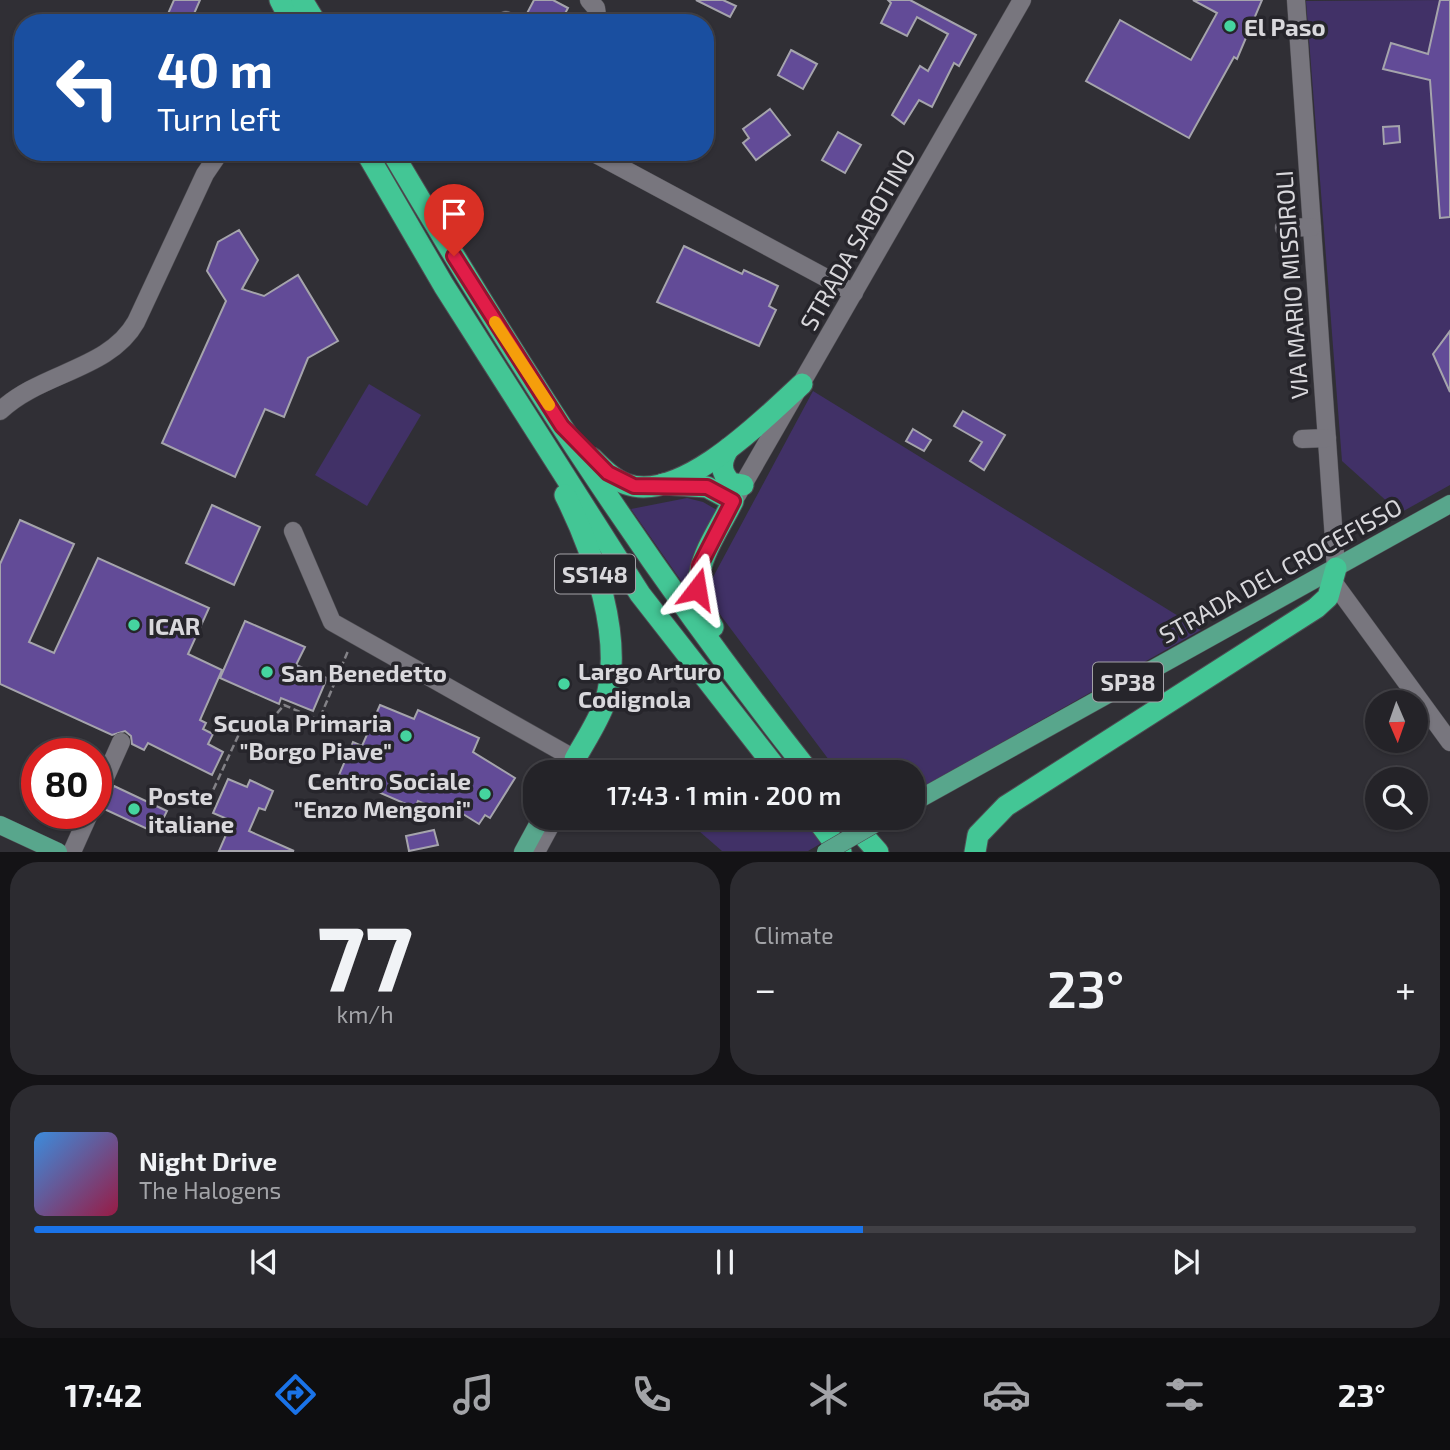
<!DOCTYPE html>
<html lang="en">
<head>
<meta charset="utf-8">
<style>
	body { margin:0; font-family:"Exo 2",sans-serif; background:#2c2b30; color:#f1f3f6; height:100vh; display:flex; flex-direction:column; font-size:26px; white-space:nowrap }
	* { box-sizing:border-box; margin:0 }
	p { font-size:23px; color:#a3a4a8 }
	.icon { flex:none; width:38px; height:38px; fill:none; stroke:currentColor; stroke-width:2; stroke-linecap:round; stroke-linejoin:round }
	.map { position:relative; height:852px; overflow:hidden }
	.details { display:flex; flex-direction:column; gap:10px; padding:10px; background:#141316; flex:1 }
	.details>* { flex:none }
	.top-card { position:absolute; left:14px; top:14px; width:700px; height:147px; border-radius:28px; box-shadow:0 2px 5px #0004,0 0 0 2px #414045; background:#1a4fa0; color:#fff; overflow:hidden }
	.needle { width:46px; rotate:178deg }
	.buttons { position:absolute; left:1365px; top:690px; display:grid; gap:14px }
	.buttons a { display:grid; place-items:center; width:63px; height:63px; border-radius:50%; background:#242328; box-shadow:0 2px 5px #0004,0 0 0 2px #414045; font-size:35px }
	.speed { position:absolute; left:21px; top:738px; display:flex; gap:14px; font-size:35px; font-weight:700; text-align:center }
	.speed>* { display:grid; place-content:center; width:91px; height:91px; border-radius:50%; background:#242328; box-shadow:0 2px 5px #0004,0 0 0 2px #414045; line-height:1 }
	.speed .limit { border:10px solid #d22; background:#fff; color:#111 }
	.pin { position:absolute; display:grid; place-items:center; width:60px; height:60px; color:#fff; margin:-72px -30px; border-radius:50% 50% 50% 0; rotate:-45deg; box-shadow:0 0 7px #0007 }
	.pin .icon { rotate:45deg }
	.me { position:absolute; width:77px; margin:-38px; rotate:14deg; stroke-linejoin:round; filter:drop-shadow(0 0 5px #0008) }
	.turn { display:flex; align-items:center; gap:24px; height:147px; padding:0 28px; font-size:32px }
	.turn .icon { width:91px; height:91px; stroke-width:2.5 }
	.turn b { display:block; font-size:49px; line-height:60px }
	.big { font-size:52px; font-weight:600; line-height:1.1 }
	.details .card { flex:1; display:flex; flex-direction:column; justify-content:center; gap:10px; min-width:0; padding:0 24px; border-radius:28px; background:#2c2b30 }
	.details .dial { align-items:center; gap:0 }
	.dial b { font-size:91px; line-height:1 }
	.song { display:flex; align-items:center; gap:21px }
	.cover { width:84px; height:84px; border-radius:10px; background:linear-gradient(135deg,hsl(210 70% 55%),hsl(340 70% 35%)) }
	.played { height:7px; border-radius:4px; background:linear-gradient(90deg,#1a73e8 60%,#414045 60%) }
	.keys { display:flex; justify-content:space-around; direction:ltr }
	.heat { display:flex; justify-content:space-between; align-items:center; font-size:38px; direction:ltr }
	.details .tiles { flex:1; display:grid; gap:10px; grid-template-columns:1fr 1fr }
	.card:last-child { grid-column:span 2 }
	.trip { position:absolute; left:523px; top:760px; width:402px; height:70px; border-radius:28px; background:#242328; box-shadow:0 2px 5px #0004,0 0 0 2px #414045; font-weight:600; line-height:70px; text-align:center }
	.tabs { display:flex; height:112px; justify-content:space-around; align-items:center; background:#0e0e10; color:#a3a4a8 }
	.tabs .icon { width:49px; height:49px }
	.tabs .on { color:#1a73e8 }
	.tabs b { font-size:32px; color:#f1f3f6 }
	.map>svg:first-child { display:block }
	.green { fill:#413167 }
	.building { fill:#624b97; stroke:#a5a4ac; stroke-width:2 }
	.lines { fill:none; stroke-linecap:round; stroke-linejoin:round }
	.minor-casing { stroke:#4e4d52; stroke-width:19 }
	.major-casing { stroke:#4e4d52; stroke-width:19 }
	.highway-casing { stroke:#4e4d52; stroke-width:23 }
	.path { stroke:#838287; stroke-width:2.5; stroke-dasharray:7 3.5; stroke-linecap:butt }
	.minor { stroke:#78767e; stroke-width:18 }
	.major { stroke:#58a68c; stroke-width:18 }
	.highway { stroke:#43c695; stroke-width:21 }
	.major-bridge-casing { stroke:#4e4d52; stroke-width:19; stroke-linecap:butt }
	.major-bridge { stroke:#58a68c; stroke-width:18 }
	.route-casing { stroke:#92132f; stroke-width:18 }
	.route { stroke:#e11d48; stroke-width:12 }
	.slow { stroke:#f59e0b; stroke-width:12 }
	.poi-dot { fill:#45d49f; stroke:#26252b; stroke-width:2.5 }
	.labels { text-anchor:middle; dominant-baseline:central; stroke-width:7; stroke-linejoin:round; paint-order:stroke }
	.shield { fill:#26252b; stroke:#a3a2a7; stroke-width:2 }
	.shield-label { font-size:23px; font-weight:bold; fill:#d9d8dc }
	.poi-label { font-size:24px; font-weight:bold; fill:#d9d8dc; stroke:#26252b; text-anchor:start }
	.street-label { font-size:24px; fill:#d9d8dc; stroke:#26252b }
</style>
</head>
<body>
<div class="map">
<svg width="1450" height="852" viewBox="0 0 1450 852">
	<rect width="100%" height="100%" fill="#302f35"/>
	<!-- green -->
	<g class="green">
		<polygon points="1450,0 1450,485 1400,513 1342,461 1306,1"/>
		<polygon points="369,384 421,415 367,506 315,475"/>
		<polygon points="813,391 1201,630 914,792 914,772 838,772 707,597 712,579"/>
		<polygon points="687,498 703,502 722,513 692,563 684,585 631,509"/>
		<polygon points="805,817 825,841 808,851 722,851 684,818"/>
	</g>
	<!-- building -->
	<g class="building">
		<polygon points="174,0 200,0 190,23 164,23"/>
		<polygon points="534,0 553,0 568,8 560,23 522,23"/>
		<polygon points="696,0 723,0 736,6 730,17"/>
		<polygon points="888,0 910,0 976,35 959,66 954,63 932,107 919,100 904,124 892,115 920,66 928,71 948,34 917,17 907,36 881,23 891,3"/>
		<polygon points="1193,0 1262,0 1237,59 1234,57 1189,138 1086,81 1120,20 1191,60 1217,13"/>
		<polygon points="1440,0 1450,0 1450,217 1440,218 1430,80 1383,69 1391,43 1428,54"/>
		<polygon points="791,50 817,64 803,89 778,75"/>
		<polygon points="770,109 790,135 756,160 743,143 749,138 743,129"/>
		<polygon points="1399,126 1400,142 1384,144 1383,127"/>
		<polygon points="838,132 861,145 845,173 822,160"/>
		<polygon points="239,230 258,260 242,289 264,296 298,275 338,341 308,358 284,417 265,409 235,477 162,443 226,301 207,271 218,242"/>
		<polygon points="684,246 742,274 744,270 778,286 769,306 776,310 759,346 657,302"/>
		<polygon points="1450,331 1450,392 1433,354"/>
		<polygon points="963,411 1005,435 984,470 970,461 982,442 954,426"/>
		<polygon points="913,429 931,440 924,451 906,441"/>
		<polygon points="212,505 260,527 234,585 186,563"/>
		<polygon points="20,520 74,544 29,642 54,653 98,558 209,608 188,654 222,670 200,720 206,723 203,729 213,734 208,744 223,752 212,775 148,743 144,750 132,744 131,736 125,731 112,735 0,684 0,564"/>
		<polygon points="245,621 305,647 296,665 327,678 313,711 281,698 279,704 220,678"/>
		<polygon points="380,705 414,719 418,710 479,738 473,752 515,778 490,818 485,815 479,824 450,806 447,813 418,801 415,808 339,775 353,742 362,746"/>
		<polygon points="228,779 247,787 250,780 273,791 265,810 259,808 249,831 294,851 219,851 232,821 213,813"/>
		<polygon points="114,786 167,811 156,833 102,808"/>
		<polygon points="434,830 438,845 409,851 406,836"/>
	</g>
	<g class="lines">
		<defs>
			<g id="minor">
				<polyline points="589,0 596,8 598,23"/>
				<polyline points="1296,0 1336,568"/>
				<polyline points="505,23 506,20"/>
				<polyline points="592,152 854,293"/>
				<polyline points="1284,228 1312,227"/>
				<path d="M0 411C41 372 109 370 136 322L205 174 220 152"/>
				<polyline points="1302,439 1327,438"/>
				<polyline points="737,495 1022,0"/>
				<polyline points="293,531 332,622 575,759 577,772"/>
				<polyline points="1334,583 1450,742"/>
				<polyline points="96,798 121,742"/>
				<polyline points="72,852 89,814"/>
				<polyline points="536,852 555,817"/>
			</g>
			<g id="major">
				<polyline points="568,772 575,759"/>
				<polyline points="914,802 1450,504"/>
				<polyline points="0,825 58,852"/>
				<polyline points="523,852 542,817"/>
			</g>
			<g id="highway">
				<polyline points="280,0 292,23"/>
				<polyline points="302,0 316,23"/>
				<polyline points="366,152 444,286 640,594 779,772"/>
				<path d="M392 152C519 367 654 577 809 772"/>
				<path d="M729 448C721 460 719 471 731 483L743 485"/>
				<path d="M592 458C602 468 613 479 626 484 681 504 765 418 802 384"/>
				<path d="M663 484 707 487 733 501C710 547 681 578 713 627"/>
				<path d="M565 495C593 551 625 640 605 702 598 722 585 741 575 759"/>
				<polyline points="815,817 841,852"/>
				<polyline points="847,817 878,852"/>
				<polyline points="975,852 978,835 1006,806 1316,608 1328,597 1336,568"/>
			</g>
		</defs>
		<!-- minor casing -->
		<use href="#minor" class="minor-casing"/>
		<!-- major casing -->
		<use href="#major" class="major-casing"/>
		<!-- highway casing -->
		<use href="#highway" class="highway-casing"/>
		<!-- path -->
		<polyline class="path" points="209,799 239,734 273,718 284,705 319,720 348,651"/>
		<!-- minor -->
		<use href="#minor" class="minor"/>
		<!-- major -->
		<use href="#major" class="major"/>
		<!-- highway -->
		<use href="#highway" class="highway"/>
		<defs>
			<polyline id="major-bridge" points="826,852 886,817"/>
		</defs>
		<!-- major-bridge casing -->
		<use href="#major-bridge" class="major-bridge-casing"/>
		<!-- major-bridge -->
		<use href="#major-bridge" class="major-bridge"/>
	</g>
	<g class="lines">
		<defs>
			<polyline id="route" points="454,256 562,426 608,473 634,486 707,487 733,501 700,565 697,589"/>
		</defs>
		<!-- route casing -->
		<use href="#route" class="route-casing"/>
		<!-- route -->
		<use href="#route" class="route"/>
		<!-- slow -->
		<polyline class="slow" points="495,322 549,405"/>
	</g>
	<!-- markers -->
	<g class="poi-dot">
		<circle cx="1230" cy="26" r="7"/>
		<circle cx="134" cy="625" r="7"/>
		<circle cx="267" cy="672" r="7"/>
		<circle cx="564" cy="684" r="7"/>
		<circle cx="406" cy="736" r="7"/>
		<circle cx="485" cy="794" r="7"/>
		<circle cx="134" cy="809" r="7"/>
	</g>
	<g class="labels">
		<!-- shield labels -->
		<g class="shield">
			<rect x="555" y="554.5" width="80" height="39" rx="5"/>
			<rect x="1093" y="662.5" width="70" height="39" rx="5"/>
		</g>
		<g class="shield-label">
			<text x="595" y="574">SS148</text>
			<text x="1128" y="682">SP38</text>
		</g>
		<!-- poi labels -->
		<g class="poi-label">
			<text x="1244" y="26">El Paso</text>
			<text x="148" y="625">ICAR</text>
			<text x="578" y="670">Largo Arturo<tspan x="578" dy="28">Codignola</tspan></text>
			<text x="281" y="672">San Benedetto</text>
			<text x="392" y="722" text-anchor="end">Scuola Primaria<tspan x="392" dy="28">"Borgo Piave"</tspan></text>
			<text x="471" y="780" text-anchor="end">Centro Sociale<tspan x="471" dy="28">"Enzo Mengoni"</tspan></text>
			<text x="148" y="795">Poste<tspan x="148" dy="28">italiane</tspan></text>
		</g>
		<!-- street labels -->
		<g class="street-label">
			<text transform="translate(857 239) rotate(-60)">STRADA SABOTINO</text>
			<text transform="translate(1291 285) rotate(-94)">VIA MARIO MISSIROLI</text>
			<text transform="translate(1280 570) rotate(-29)">STRADA DEL CROCEFISSO</text>
		</g>
	</g>
</svg>
<div class="buttons">
<a><svg class="needle" viewBox="-14 -14 28 28"><path d="M0-13l5 13h-10z" fill="#e53935"/><path d="M0 13l5-13h-10z" fill="#a3a4a8"/></svg></a>
<a><svg class="icon" aria-label="search" viewBox="0 0 24 24"><circle cx="10" cy="10" r="6"/><path d="M15 15l6 6"/></svg></a>
</div>
<div class="speed"><div class="limit">80</div></div>
<div class="pin" style="left:454px;top:256px;background:#d93025"><svg class="icon" aria-label="arrive" viewBox="0 0 24 24"><path d="M6 21V4h12l-3 4 3 4H6"/></svg></div>
<svg class="me" style="left:697px;top:589px" viewBox="-20 -20 40 40"><path d="M0-17L14 15 0 8-14 15z" fill="#e11d48" stroke="#fff" stroke-width="4"/></svg>
<div class="trip">17:43 · 1 min · 200 m</div>
<div class="top-card">
<div class="turn"><svg class="icon" aria-label="left" viewBox="0 0 24 24"><path d="M17 20v-9H6M10 6l-5 5 5 5"/></svg><div><b>40 m</b>Turn left</div></div>
</div>
</div>
<section class="details">
<div class="tiles">
<div class="card dial"><b>77</b><p>km/h</p></div>
<div class="card"><p>Climate</p>
<div class="heat"><a>−</a><b class="big">23°</b><a>+</a></div>
</div>
<div class="card">
<div class="song"><i class="cover"></i><div><b>Night Drive</b><p>The Halogens</p></div></div>
<div class="played"></div>
<div class="keys"><svg class="icon" aria-label="previous" viewBox="0 0 24 24"><path d="M18 5L8 12l10 7zM5 5v14"/></svg><svg class="icon" aria-label="pause" viewBox="0 0 24 24"><path d="M8 5v14M16 5v14"/></svg><svg class="icon" aria-label="next" viewBox="0 0 24 24"><path d="M6 5l10 7-10 7zM19 5v14"/></svg></div>
</div>
</div>
</section>
<nav class="tabs">
<b>17:42</b>
<svg class="icon on" aria-label="directions" viewBox="0 0 24 24"><path d="M12 3l9 9-9 9-9-9zM9 14v-3h6M13 9l2 2-2 2"/></svg>
<svg class="icon" aria-label="music" viewBox="0 0 24 24"><path d="M9 18V5l10-2v13"/><circle cx="6" cy="18" r="3"/><circle cx="16" cy="16" r="3"/></svg>
<svg class="icon" aria-label="phone" viewBox="0 0 24 24"><path d="M5 4h4l2 5-3 2q2 4 5 5l2-3 5 2v4C11 20 4 13 5 4z"/></svg>
<svg class="icon" aria-label="climate" viewBox="0 0 24 24"><path d="M12 3v18M4 7l16 10M4 17L20 7"/></svg>
<svg class="icon" aria-label="car" viewBox="0 0 24 24"><path d="M5 17H2v-5l4-1 3-4h7l3 4 3 1v5h-3M9 17h6M6 11h13"/><circle cx="7" cy="17" r="2"/><circle cx="17" cy="17" r="2"/></svg>
<svg class="icon" aria-label="filters" viewBox="0 0 24 24"><path d="M4 7h16M4 17h16"/><circle cx="9" cy="7" r="2"/><circle cx="15" cy="17" r="2"/></svg>
<b>23°</b>
</nav>
</body>
</html>
